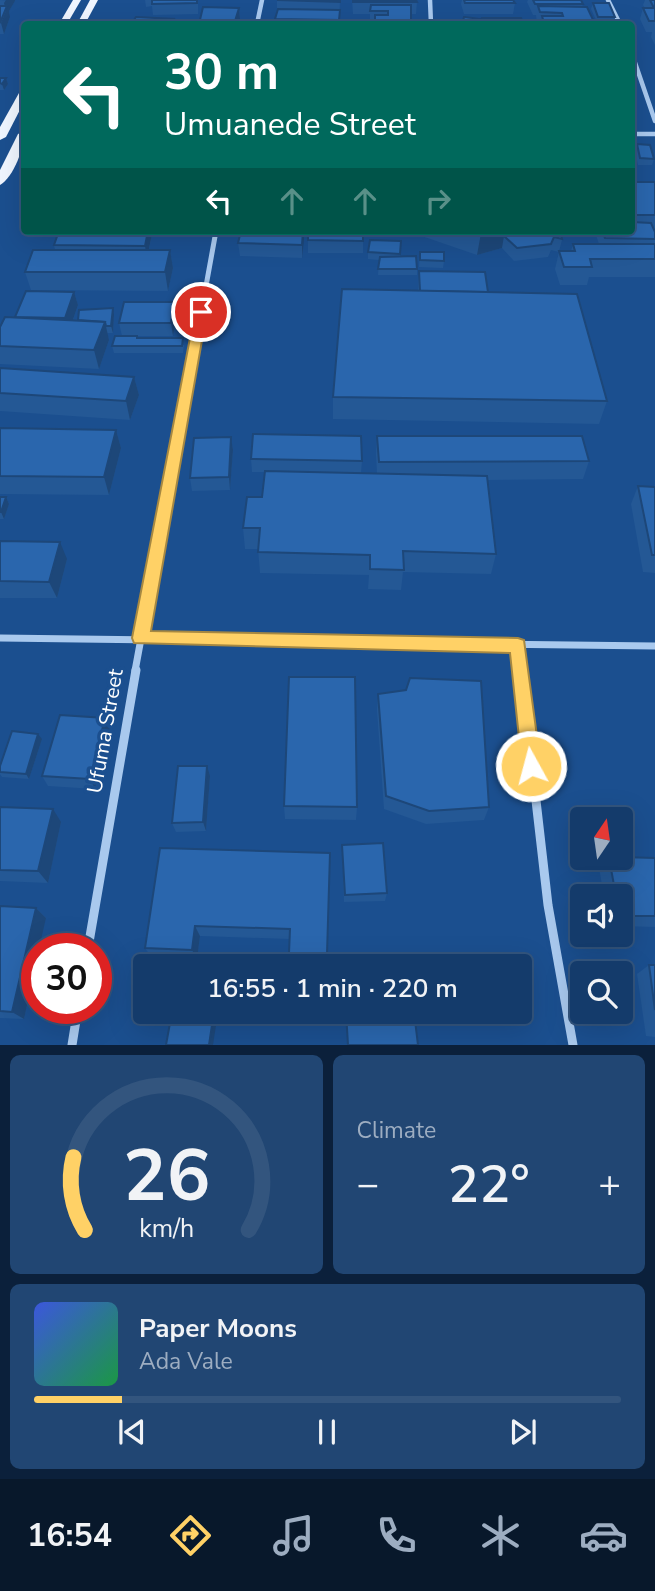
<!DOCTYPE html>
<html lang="en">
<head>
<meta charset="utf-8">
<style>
	body { margin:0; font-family:"Nunito Sans",sans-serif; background:#214673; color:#f1f3f6; height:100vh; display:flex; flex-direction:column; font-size:26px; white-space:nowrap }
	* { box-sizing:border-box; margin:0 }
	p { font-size:23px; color:#9dadc1 }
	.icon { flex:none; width:38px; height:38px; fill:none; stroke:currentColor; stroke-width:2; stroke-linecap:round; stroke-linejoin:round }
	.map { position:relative; height:1045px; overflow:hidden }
	.drawer { display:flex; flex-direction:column; gap:10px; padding:10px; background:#0b203b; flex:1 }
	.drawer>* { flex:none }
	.guide { position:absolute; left:21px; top:21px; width:614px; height:214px; border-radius:7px; box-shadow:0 7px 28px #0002,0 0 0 2px #33557e; background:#00695c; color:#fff; overflow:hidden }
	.needle { width:46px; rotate:13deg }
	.controls { position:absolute; left:570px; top:807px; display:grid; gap:14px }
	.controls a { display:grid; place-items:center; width:63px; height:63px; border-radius:7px; background:#143b6b; box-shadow:0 7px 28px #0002,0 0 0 2px #33557e; font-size:35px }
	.speed { position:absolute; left:21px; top:933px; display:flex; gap:14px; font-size:35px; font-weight:700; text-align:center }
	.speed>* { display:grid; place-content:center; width:91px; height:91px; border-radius:50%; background:#143b6b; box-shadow:0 7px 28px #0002,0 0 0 2px #33557e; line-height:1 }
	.speed .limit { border:10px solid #d22; background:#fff; color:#111 }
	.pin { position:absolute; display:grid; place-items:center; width:60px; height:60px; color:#fff; margin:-30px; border:4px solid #fff; border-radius:50%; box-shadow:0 2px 7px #0007 }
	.me { position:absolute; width:77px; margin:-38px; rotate:353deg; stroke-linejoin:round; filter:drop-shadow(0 0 5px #0008) }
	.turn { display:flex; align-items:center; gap:24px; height:147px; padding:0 28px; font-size:32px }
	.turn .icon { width:91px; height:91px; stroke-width:2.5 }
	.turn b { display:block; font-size:49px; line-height:60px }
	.lanes { display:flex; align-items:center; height:66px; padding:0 28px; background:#0003; justify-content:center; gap:35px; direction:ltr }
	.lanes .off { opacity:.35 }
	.big { font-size:52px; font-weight:600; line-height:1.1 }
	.drawer .tile { flex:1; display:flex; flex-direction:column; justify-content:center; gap:10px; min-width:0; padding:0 24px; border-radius:10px; background:#214673 }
	.drawer .dial { align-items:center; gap:0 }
	.dial svg { height:182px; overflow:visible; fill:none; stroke:#33557e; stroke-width:7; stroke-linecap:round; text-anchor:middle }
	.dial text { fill:#f1f3f6; stroke:none }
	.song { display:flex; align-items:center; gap:21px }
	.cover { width:84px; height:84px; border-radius:10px; background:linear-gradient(135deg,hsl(230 70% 55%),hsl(140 70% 35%)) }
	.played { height:7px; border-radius:4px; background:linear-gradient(90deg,#ffd166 15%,#33557e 15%) }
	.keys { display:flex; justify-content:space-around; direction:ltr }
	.heat { display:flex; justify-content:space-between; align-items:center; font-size:38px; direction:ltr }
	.drawer .tiles { flex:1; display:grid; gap:10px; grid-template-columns:1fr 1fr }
	.tile:last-child { grid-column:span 2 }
	.trip { position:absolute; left:133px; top:954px; width:399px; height:70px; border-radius:7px; background:#143b6b; box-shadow:0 7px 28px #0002,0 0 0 2px #33557e; font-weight:600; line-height:70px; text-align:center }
	.tabs { display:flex; height:112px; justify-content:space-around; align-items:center; background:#08182b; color:#9dadc1 }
	.tabs .icon { width:49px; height:49px }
	.tabs .current { color:#ffd166 }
	.tabs b { font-size:32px; color:#f1f3f6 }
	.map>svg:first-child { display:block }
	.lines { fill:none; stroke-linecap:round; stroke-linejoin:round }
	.street-far3 { stroke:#a9c9ee; stroke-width:4.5 }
	.street-far2 { stroke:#a9c9ee; stroke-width:5 }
	.street-far1 { stroke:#a9c9ee; stroke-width:7 }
	.street { stroke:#a9c9ee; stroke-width:9 }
	.primary { fill:#f0f6ff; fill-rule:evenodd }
	.wall { fill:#245895 }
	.shaded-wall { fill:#1d4779 }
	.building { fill:#2a66ad; stroke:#1d4779; stroke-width:2 }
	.route { fill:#ffd166; stroke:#a68842; stroke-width:2 }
	.labels { text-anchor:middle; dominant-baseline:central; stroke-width:7; stroke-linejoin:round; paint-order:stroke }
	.street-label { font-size:21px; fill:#fff; stroke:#1b4f8f }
</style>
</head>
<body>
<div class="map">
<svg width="655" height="1045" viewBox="0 0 655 1045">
	<rect width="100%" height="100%" fill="#1b4f8f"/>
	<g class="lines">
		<!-- street-far3 -->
		<g class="street-far3">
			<polyline points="430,0 431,24"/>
			<polyline points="608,0 620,24"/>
			<polyline points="257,24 262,0"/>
			<polyline points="632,54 655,121"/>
			<polyline points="632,134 655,134"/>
		</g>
		<!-- street-far2 -->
		<polyline class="street-far2" points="188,385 216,231"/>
		<!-- street-far1 -->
		<g class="street-far1">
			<polyline points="0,638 655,646"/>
			<polyline points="518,645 521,671"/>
			<polyline points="135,671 188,384"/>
		</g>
		<!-- street -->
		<g class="street">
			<polyline points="521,670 548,905 573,1045"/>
			<polyline points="88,948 136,670"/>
			<polyline points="72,1045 78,1008"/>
		</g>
		<!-- primary -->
		<g class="primary">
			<polygon points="73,0 81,0 67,24 59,24"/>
			<polygon points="90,0 98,0 85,24 77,24"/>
			<polygon points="24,90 24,102 6,137 0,140 0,127 19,93"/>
			<path d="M24 131C25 146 14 177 0 185V170L18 134Z"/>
		</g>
	</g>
	<!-- wall -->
	<g class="wall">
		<polygon points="0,0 15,1 9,11 10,17 4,34 0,34"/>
		<polygon points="145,0 198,0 198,14 153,15 152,6 146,7"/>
		<polygon points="277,0 340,0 339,24 275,24 275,19 277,10"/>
		<polygon points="352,0 417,2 416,14 411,14 411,24 358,24 370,22 370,14 353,14"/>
		<polygon points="462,0 513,0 515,3 513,14 464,14 461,4"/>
		<polygon points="528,0 581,0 583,4 582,7 595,24 537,24 536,15 533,15 527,2"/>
		<polygon points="645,0 655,0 655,45 651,37 652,32 646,32 640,19 643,8 645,8 643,5"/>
		<polygon points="593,3 615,17 614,23 597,22 591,9"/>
		<polygon points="239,8 240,19 238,24 199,24"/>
		<polygon points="464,17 481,19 480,24 463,24"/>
		<polygon points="482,18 523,23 523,24 481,24"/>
		<polygon points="0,78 6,78 8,84 4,90 0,90"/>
		<polygon points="637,144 654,159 652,165 638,165 635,150"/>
		<polygon points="632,182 655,182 655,277 589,277 587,285 560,285 555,269 559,252 551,250 548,257 514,261 502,248 477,255 407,231 562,231 564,233 559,251 571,251 573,244 599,244 596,235 597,232 578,232 578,231 632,231"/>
		<polygon points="59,231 151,231 152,234 149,250 170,250 173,268 168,291 31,290 25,272 55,250 54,245"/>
		<polygon points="304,231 302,258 240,256 238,243"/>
		<polygon points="308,231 363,241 363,253 308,253"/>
		<polygon points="401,241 400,256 417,269 417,275 378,275 379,260 368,259 368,252"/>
		<polygon points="420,252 444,261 443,268 419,267"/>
		<polygon points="419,271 488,292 607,401 599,424 333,419 333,397 418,291"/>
		<polygon points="74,292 78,305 73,320 114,315 113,333 107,333 109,340 99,369 0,364 0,327 16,318"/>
		<polygon points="174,302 177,315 173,336 137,336 138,338 184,345 183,353 114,353 112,346 122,336 119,323"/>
		<polygon points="0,368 134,377 139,395 130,420 0,411"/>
		<polygon points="0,428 116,430 121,448 109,495 0,494"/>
		<polygon points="377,436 589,461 583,479 487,480 496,554 491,574 403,572 401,590 368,589 369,575 260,573 258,549 245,549 243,528 262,497 265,472 252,472 251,459 362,461 361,473 377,474 376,454"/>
		<polygon points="231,437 233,450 230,490 192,491 190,478"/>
		<polygon points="638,486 655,487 655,573 643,572 631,504"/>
		<polygon points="0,497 6,497 9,504 4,519 0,519"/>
		<polygon points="0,541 67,559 57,598 0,598"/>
		<polygon points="378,694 489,807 484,820 426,824 384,809 377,710"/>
		<polygon points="105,718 110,728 95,789 48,786 42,776"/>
		<polygon points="42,739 29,779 2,777 0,774 0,766"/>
		<polygon points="210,776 206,831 176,832 172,823"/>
		<polygon points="284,806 357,807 356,820 285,819"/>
		<polygon points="0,807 61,822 48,883 0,881"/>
		<polygon points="342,845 387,893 385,901 344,902"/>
		<polygon points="330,853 327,963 290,962 289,953 289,939 200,936 197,959 152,958 145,948"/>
		<polygon points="608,858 655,858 655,927 621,926 621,896 604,896 599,868"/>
		<polygon points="0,906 36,908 46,918 37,948 37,959 24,1019 0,1018"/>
		<polygon points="649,965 655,965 655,1037 646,1036 637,974"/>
		<polygon points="302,1012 302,1020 222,1020 220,1015"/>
		<polygon points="448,1012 510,1012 511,1018 508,1021 448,1019"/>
	</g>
	<!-- shaded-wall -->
	<g class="shaded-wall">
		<polygon points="6,0 15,0 15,1 9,11 10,17 4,34 1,23 6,11 4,3"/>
		<polygon points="239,8 240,19 238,24 236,24 235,21"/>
		<polygon points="6,78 8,84 4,90 2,84"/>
		<polygon points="148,231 151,231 152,234 147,258 145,246"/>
		<polygon points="304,231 304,240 302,258 302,245"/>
		<polygon points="487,231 543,231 504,236 502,248 477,255 481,233"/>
		<polygon points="170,250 173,268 168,291 165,272"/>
		<polygon points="74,292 78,305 69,331 65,318"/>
		<polygon points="174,302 177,315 173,336 171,323"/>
		<polygon points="113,308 114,315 113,333 111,326"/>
		<polygon points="105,322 109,340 99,369 94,350"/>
		<polygon points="134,377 139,395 130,420 126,401"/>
		<polygon points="116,430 121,448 109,495 104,477"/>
		<polygon points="231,437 233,450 230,490 229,477"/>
		<polygon points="6,497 9,504 4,519 1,512"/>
		<polygon points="60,542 67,559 57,598 49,582"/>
		<polygon points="105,718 110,728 95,789 90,779"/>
		<polygon points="38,734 42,739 29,779 26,774"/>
		<polygon points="207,766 210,776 206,831 203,822"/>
		<polygon points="53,809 61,822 48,883 38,871"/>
		<polygon points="36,908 46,918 39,948 37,948 37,959 24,1019 12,1012"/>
		<polygon points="195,926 200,936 197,959 192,950"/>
		<polygon points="214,1012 218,1012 213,1045 209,1045"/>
	</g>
	<!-- building -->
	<g class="building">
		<polygon points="152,0 197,0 197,3 152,4"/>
		<polygon points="277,0 340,0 340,2"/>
		<polygon points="353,0 416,0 417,2 353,2"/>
		<polygon points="464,0 513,0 515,3 465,3"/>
		<polygon points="533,0 581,0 583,4 535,4"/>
		<polygon points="650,0 655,0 655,21 649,21 643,8 654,8"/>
		<polygon points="593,3 609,3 615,17 598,17"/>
		<polygon points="371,5 411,5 411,22 408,22 408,24 358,24 358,22 375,22 375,15 388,15 388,11 370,11"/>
		<polygon points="0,6 7,6 0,23"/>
		<polygon points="538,6 587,7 595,24 538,24 537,23 544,23 542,16 563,16 562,13 540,12"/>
		<polygon points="203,7 239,8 235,21 226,21 225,24 199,24"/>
		<polygon points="278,9 340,10 339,20 275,19"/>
		<polygon points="136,17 174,19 172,24 171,24 170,21 134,20"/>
		<polygon points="464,17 481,19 480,23 463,21"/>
		<polygon points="482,18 521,18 523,23 483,23"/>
		<polygon points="130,20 170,21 169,24 173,24 128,24"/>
		<polygon points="0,78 6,78 2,84 0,83"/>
		<polygon points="637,144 650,145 654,159 640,158"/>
		<polygon points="632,182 655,182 655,215 632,215 632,187 633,187"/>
		<polygon points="632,222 651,223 655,232 655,239 605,238 602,231 632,231"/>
		<polygon points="59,231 148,231 145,246 54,245"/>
		<polygon points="241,231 303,231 302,245 238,243"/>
		<polygon points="308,231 363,231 363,241 308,240"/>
		<polygon points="522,231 562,231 564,233 561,234 562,239 554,237 551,244 517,248 504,236"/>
		<polygon points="370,240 401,241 400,254 368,252"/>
		<polygon points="573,244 655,244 655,259 590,259 592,267 564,267 559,251 575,251"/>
		<polygon points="33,250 170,250 165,272 25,272"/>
		<polygon points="420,252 444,252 444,261 420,260"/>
		<polygon points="416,256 417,269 378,269 380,257"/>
		<polygon points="419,271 485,272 488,292 420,291"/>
		<polygon points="342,289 577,294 607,401 333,397"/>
		<polygon points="26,291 74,292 65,318 15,317"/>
		<polygon points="124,302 174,302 171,323 119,323"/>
		<polygon points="113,308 111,326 106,326 105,322 78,320 79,310"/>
		<polygon points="5,317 105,322 94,350 0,346 0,327"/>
		<polygon points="115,336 137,336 137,338 183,338 182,346 112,346"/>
		<polygon points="0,368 134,377 126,401 0,393"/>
		<polygon points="0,428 116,430 104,477 0,476"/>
		<polygon points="253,434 361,436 362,461 251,459"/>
		<polygon points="377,436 582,436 589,461 379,462"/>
		<polygon points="231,437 229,477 190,478 194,438"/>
		<polygon points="265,471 487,476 496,554 403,551 404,570 370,569 370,555 258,552 260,528 243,528 247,497 262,497"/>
		<polygon points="638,486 655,487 655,555 652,555"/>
		<polygon points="0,497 6,497 1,512 0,512"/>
		<polygon points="0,541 60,542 49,582 0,581"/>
		<polygon points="289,677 355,677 357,807 284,806"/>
		<polygon points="410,678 481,681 489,807 429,811 386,796 378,694 406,690"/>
		<polygon points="60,715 105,718 90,779 42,776"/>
		<polygon points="12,731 38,734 26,774 0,772 0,766"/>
		<polygon points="178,766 207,766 203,822 172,823"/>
		<polygon points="0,807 53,809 38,871 0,870"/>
		<polygon points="383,843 387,893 345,895 342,845"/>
		<polygon points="160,848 330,853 327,954 289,953 290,929 195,926 192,950 145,948"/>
		<polygon points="621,857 655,858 655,916 621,916 621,896 616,896 609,858"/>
		<polygon points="0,906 36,908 12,1012 0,1011"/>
		<polygon points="649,965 655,965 655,1010"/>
		<polygon points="172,1012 214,1012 209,1045 166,1045"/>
		<rect x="220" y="1012" width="81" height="3"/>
		<polygon points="346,1012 414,1012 418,1045 348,1045"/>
		<polygon points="449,1012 510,1012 511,1018 450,1016"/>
	</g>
	<!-- route -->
	<polygon class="route" points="201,308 207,312 151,631 518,638 524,640 541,766 538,773 531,776 525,773 522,766 510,653 134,643 132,638 195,312"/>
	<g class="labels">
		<!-- street labels -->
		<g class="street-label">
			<text transform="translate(105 731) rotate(-80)">Ufuma Street</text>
		</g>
	</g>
</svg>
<div class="controls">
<a><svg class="needle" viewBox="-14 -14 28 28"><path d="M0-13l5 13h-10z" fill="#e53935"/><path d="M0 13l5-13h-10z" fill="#9dadc1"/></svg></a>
<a><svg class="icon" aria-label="sound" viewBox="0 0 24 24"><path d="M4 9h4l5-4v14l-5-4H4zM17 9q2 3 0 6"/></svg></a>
<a><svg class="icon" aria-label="search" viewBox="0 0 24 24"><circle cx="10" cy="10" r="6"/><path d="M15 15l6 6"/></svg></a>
</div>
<div class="speed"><div class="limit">30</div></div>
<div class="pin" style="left:201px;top:312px;background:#d93025"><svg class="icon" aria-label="arrive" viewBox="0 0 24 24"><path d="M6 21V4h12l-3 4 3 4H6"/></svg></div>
<svg class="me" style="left:531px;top:766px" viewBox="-20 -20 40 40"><circle r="17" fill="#ffd166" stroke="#fff" stroke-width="3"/><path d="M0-11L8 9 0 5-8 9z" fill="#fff"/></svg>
<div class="trip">16:55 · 1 min · 220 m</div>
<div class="guide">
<div class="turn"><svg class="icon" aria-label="left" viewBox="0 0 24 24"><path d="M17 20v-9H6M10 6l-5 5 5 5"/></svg><div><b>30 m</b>Umuanede Street</div></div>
<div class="lanes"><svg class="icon" aria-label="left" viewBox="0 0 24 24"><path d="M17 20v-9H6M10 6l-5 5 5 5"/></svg><svg class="icon off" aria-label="ahead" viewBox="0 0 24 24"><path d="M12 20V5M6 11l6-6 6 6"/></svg><svg class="icon off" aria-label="ahead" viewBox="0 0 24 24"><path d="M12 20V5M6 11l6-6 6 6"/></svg><svg class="icon off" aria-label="right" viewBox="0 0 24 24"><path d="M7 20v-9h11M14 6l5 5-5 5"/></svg></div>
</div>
</div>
<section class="drawer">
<div class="tiles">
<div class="tile dial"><svg viewBox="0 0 100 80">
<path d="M14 69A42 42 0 1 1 86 69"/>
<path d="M14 69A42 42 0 0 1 9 37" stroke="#ffd166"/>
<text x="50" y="56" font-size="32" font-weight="700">26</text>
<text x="50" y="72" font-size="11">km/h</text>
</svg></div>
<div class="tile"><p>Climate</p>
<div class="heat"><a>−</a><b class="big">22°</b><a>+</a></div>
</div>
<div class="tile">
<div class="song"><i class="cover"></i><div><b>Paper Moons</b><p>Ada Vale</p></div></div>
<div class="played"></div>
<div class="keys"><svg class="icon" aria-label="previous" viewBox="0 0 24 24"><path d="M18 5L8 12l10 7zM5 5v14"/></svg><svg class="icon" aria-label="pause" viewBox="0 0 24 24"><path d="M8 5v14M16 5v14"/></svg><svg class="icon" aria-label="next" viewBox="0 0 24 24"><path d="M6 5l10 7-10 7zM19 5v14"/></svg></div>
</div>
</div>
</section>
<nav class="tabs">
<b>16:54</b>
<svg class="icon current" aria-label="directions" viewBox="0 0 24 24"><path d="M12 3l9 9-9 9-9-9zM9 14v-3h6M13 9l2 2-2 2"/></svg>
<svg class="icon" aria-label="music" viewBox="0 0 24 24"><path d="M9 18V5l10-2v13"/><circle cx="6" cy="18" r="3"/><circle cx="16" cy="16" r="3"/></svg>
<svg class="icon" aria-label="phone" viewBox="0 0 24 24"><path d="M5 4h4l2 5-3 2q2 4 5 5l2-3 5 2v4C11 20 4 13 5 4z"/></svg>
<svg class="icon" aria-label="climate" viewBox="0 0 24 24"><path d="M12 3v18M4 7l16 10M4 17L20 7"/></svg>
<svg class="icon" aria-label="car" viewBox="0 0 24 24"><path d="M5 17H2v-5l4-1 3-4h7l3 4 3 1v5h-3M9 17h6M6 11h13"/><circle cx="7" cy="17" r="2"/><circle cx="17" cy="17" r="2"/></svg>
</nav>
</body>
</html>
